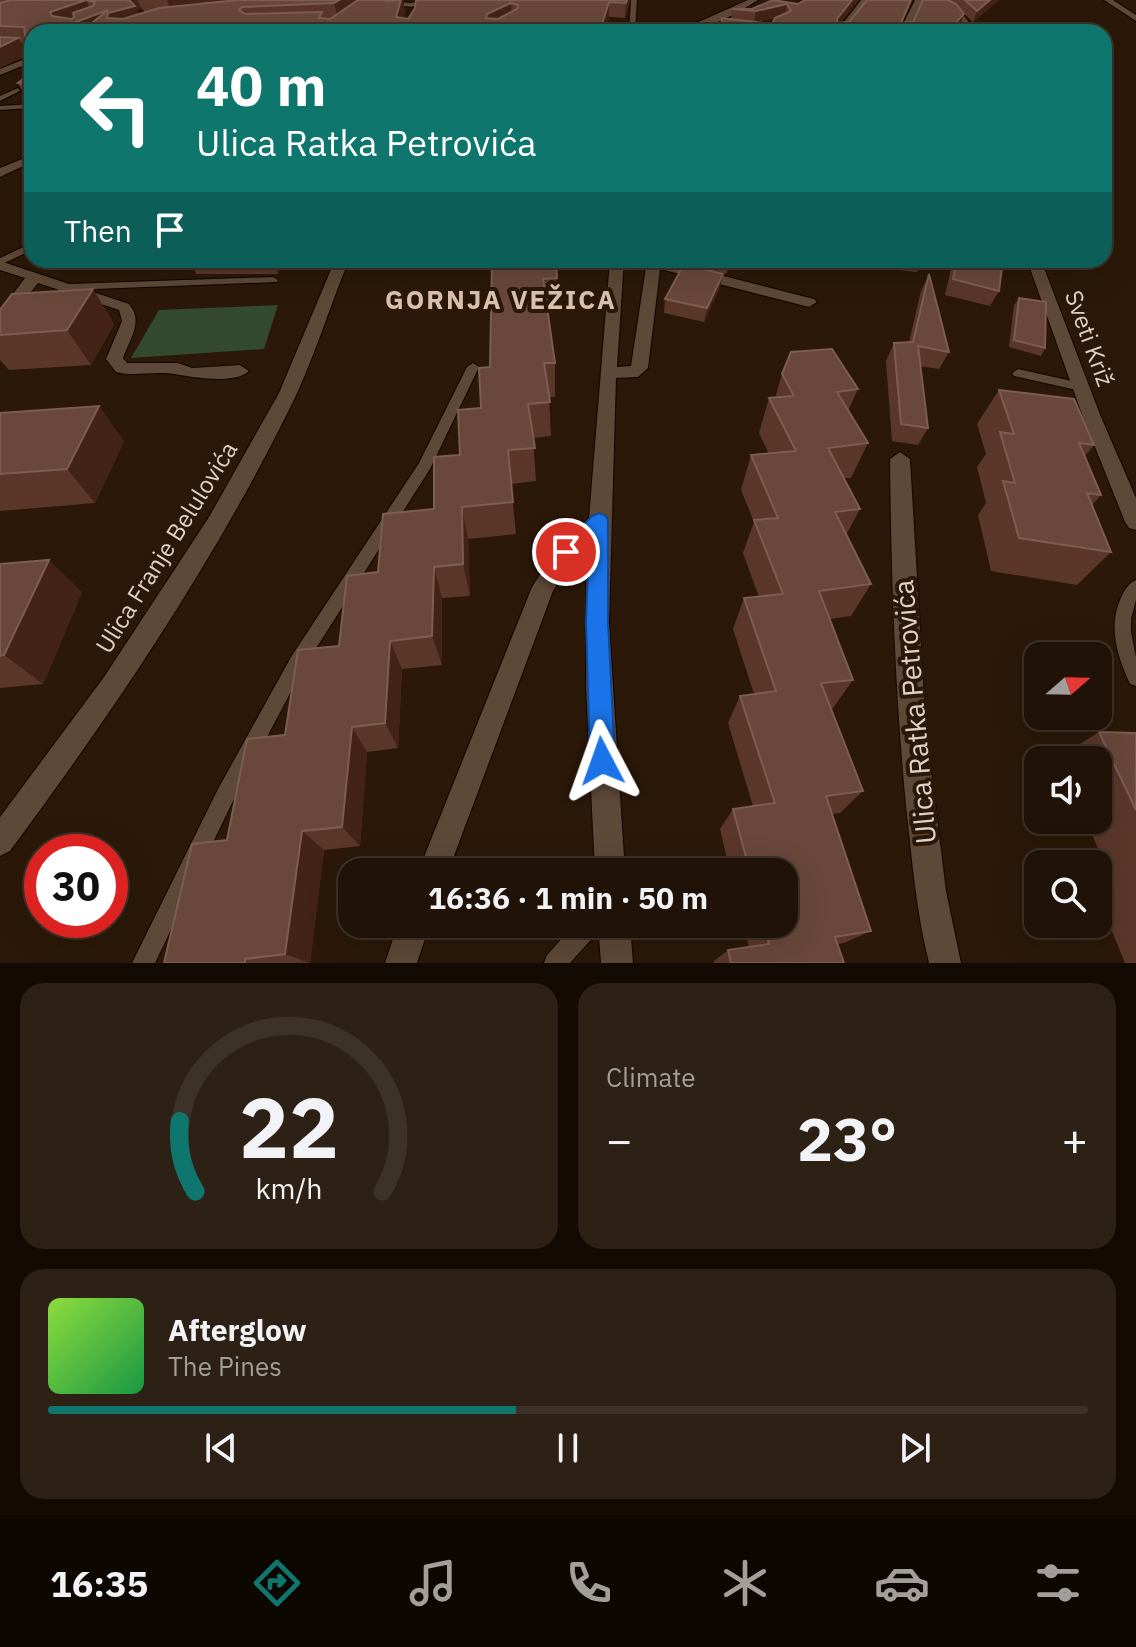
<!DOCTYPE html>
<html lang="en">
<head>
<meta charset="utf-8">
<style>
	body { margin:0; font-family:"IBM Plex Sans",sans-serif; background:#2d2014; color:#f1f3f6; height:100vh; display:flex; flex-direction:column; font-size:30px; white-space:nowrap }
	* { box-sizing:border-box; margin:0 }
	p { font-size:26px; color:#a29e9b }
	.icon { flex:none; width:44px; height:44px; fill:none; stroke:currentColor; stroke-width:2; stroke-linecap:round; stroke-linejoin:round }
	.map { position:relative; height:963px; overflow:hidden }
	.details { display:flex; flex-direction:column; gap:20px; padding:20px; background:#120a03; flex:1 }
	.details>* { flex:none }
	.top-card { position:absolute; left:24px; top:24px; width:1088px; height:244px; border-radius:24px; box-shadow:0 8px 32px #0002,0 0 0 2px #3d3228; background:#0f766e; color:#fff; overflow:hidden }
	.needle { width:52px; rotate:70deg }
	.buttons { position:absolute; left:1024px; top:642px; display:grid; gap:16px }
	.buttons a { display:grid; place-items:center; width:88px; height:88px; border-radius:16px; background:#201206; box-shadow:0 8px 32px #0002,0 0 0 2px #3d3228; font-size:40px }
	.speed { position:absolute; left:24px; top:834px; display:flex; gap:16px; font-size:40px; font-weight:700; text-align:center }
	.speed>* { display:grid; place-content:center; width:104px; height:104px; border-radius:50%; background:#201206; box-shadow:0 8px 32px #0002,0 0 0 2px #3d3228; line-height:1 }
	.speed .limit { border:12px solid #d22; background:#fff; color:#111 }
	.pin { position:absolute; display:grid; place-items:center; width:68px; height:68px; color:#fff; margin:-34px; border:4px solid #fff; border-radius:50%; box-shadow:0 2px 8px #0007 }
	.me { position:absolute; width:88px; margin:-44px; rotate:356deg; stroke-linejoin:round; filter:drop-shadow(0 0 6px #0008) }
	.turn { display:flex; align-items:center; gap:28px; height:168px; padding:0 40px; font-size:36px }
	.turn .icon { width:104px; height:104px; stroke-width:2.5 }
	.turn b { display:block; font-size:56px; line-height:68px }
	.then { display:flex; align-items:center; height:76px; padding:0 40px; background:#0003; gap:16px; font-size:30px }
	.big { font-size:60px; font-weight:700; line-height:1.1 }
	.details .tile { flex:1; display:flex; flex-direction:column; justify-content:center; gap:12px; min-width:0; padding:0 28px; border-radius:24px; background:#2d2014 }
	.details .dial { align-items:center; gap:0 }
	.dial svg { height:208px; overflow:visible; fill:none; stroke:#3d3228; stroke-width:7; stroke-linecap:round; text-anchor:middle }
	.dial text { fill:#f1f3f6; stroke:none }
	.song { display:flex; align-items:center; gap:24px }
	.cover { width:96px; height:96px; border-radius:12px; background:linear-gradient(135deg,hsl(90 70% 55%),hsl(140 70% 35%)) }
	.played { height:8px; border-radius:4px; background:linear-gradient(90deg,#0f766e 45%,#3d3228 45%) }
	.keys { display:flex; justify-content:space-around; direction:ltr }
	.heat { display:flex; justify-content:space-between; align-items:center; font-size:44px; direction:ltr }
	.details .tiles { flex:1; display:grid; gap:20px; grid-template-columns:1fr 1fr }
	.tile:last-child { grid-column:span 2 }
	.trip { position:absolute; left:338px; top:858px; width:460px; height:80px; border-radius:24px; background:#201206; box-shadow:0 8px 32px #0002,0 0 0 2px #3d3228; font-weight:700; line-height:80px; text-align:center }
	.menu { display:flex; height:128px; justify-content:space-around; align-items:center; background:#0d0702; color:#a29e9b }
	.menu .icon { width:56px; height:56px }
	.menu .selected { color:#0f766e }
	.menu b { font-size:36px; color:#f1f3f6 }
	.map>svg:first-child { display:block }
	.green { fill:#334a2f }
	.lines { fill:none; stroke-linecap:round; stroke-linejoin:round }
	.lane-casing { stroke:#120300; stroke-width:2 }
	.street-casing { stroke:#120300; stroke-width:2 }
	.secondary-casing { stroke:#120300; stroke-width:2 }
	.lane { fill:#5e4837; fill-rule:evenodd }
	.street { fill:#5e4837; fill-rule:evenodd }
	.secondary { fill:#5e4837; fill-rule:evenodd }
	.wall { fill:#5b372a; fill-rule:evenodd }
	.shaded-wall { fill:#422315 }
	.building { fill:#69473b; stroke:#7c5d51; stroke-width:2; fill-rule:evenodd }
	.route { fill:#1a73e8; stroke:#114b97; stroke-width:2 }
	.labels { text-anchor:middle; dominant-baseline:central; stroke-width:8; stroke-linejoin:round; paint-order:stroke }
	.street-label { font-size:24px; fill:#dfd1c8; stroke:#2b1808 }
	.far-district-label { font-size:26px; font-weight:bold; letter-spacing:2px; fill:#dbc1ad; stroke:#2b1808 }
	.near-street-label { font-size:28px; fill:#dfd1c8; stroke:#2b1808 }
</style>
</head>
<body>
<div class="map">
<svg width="1136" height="963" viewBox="0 0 1136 963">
	<rect width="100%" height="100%" fill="#2b1808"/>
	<!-- green -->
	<polygon class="green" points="278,305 264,349 131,358 159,310"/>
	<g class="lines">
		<defs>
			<g id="lane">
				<polygon points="631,0 637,0 635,32 629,32"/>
				<polygon points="18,88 20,91 0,101 0,96"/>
				<polygon points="32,104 32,108 0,110 0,106"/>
				<polygon points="32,243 32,250 0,265 0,258"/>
				<polygon points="479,260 491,260 483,264 479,263"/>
				<polygon points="273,277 278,280 277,282 69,290 64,287 69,284"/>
				<polygon points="473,363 479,367 430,469 303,669 232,803 155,963 132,963 218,789 291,657 419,463 467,367"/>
				<polygon points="1018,369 1081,383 1087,387 1081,391 1014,376 1012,373"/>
				<path d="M1136 580V600L1131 619V632L1136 657V686L1130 684C1118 658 1108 628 1120 600 1124 591 1127 584 1136 580Z"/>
				<polygon points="575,924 601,924 598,932 570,963 544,963 547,955"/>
			</g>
			<g id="street">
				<polygon points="378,0 411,3 427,0 412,7 379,4 375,2"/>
				<path d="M748 0H758C735 15 703 32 676 32Z"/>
				<polygon points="861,0 869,0 844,32 836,32"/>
				<polygon points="915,0 923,0 907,32 899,32"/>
				<path d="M931 0C954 0 964 15 976 32H968L954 13Z"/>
				<polygon points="32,155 32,162 0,177 0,168"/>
				<path d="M335 260H349C328 310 313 363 288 412 211 567 113 712 10 851L0 856V817L104 677 209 517 279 393Z"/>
				<polygon points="610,260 624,260 617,367 631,366 647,260 661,260 814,299 817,302 809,307 660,269 648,368 638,377 616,378 609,624 625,872 595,872 586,686 587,545 574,558 553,591 448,872 418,872 532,587 558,546 589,518"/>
				<polygon points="1027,260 1041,260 1101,417 1136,498 1136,530 1129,528 1125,522 1083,417"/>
				<path d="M0 261 129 304C144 321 130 339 123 358L127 363H178L192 368 240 365 249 371C235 385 192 377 174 374 155 371 135 377 116 372L106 359 122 321 119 310 38 283 6 324 0 326V311L25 278 0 270Z"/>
				<path d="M900 452 910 459 926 729 946 891 961 963H929C916 911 912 859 906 806 895 691 891 575 890 459Z"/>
				<polygon points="398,924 430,924 417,963 385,963"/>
				<polygon points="598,924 630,924 633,963 601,963"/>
			</g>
			<g id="secondary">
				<polygon points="1104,0 1113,0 1136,15 1136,21"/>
				<polygon points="32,56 32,62 0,75 0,69"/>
			</g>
		</defs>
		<!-- lane casing -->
		<use href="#lane" class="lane-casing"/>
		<!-- street casing -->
		<use href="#street" class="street-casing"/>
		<!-- secondary casing -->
		<use href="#secondary" class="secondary-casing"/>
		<!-- lane -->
		<use href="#lane" class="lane"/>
		<!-- street -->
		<use href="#street" class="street"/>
		<!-- secondary -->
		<use href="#secondary" class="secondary"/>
	</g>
	<!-- wall -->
	<g class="wall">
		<path d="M0 0H385L386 1 403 0 405 12 403 18 408 19 415 8 416 0H630L625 18 609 17 604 32H32V52L27 43H20L27 55 0 68ZM141 8 145 12 139 14 137 9Z"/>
		<path d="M859 0 840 23 913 22 923 0H999L973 22 960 10 964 14 960 26 953 32H720L722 18 731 19 732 9H752L798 4ZM779 17 772 24 755 22Z"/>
		<polygon points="32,72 32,102 28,101 18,83"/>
		<polygon points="146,260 283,260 278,274 196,274 194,268 151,270"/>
		<polygon points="492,260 557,278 558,312 548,312 555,363 555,397 549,397 551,436 533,438 536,481 511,484 516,534 468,539 470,596 442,598 442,665 402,669 398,748 367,752 360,846 324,850 310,963 164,963 227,840 339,646 378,572 434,509 460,455 481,408 490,367"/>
		<polygon points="684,260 733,260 726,274"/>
		<polygon points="874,260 922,260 917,272 875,267"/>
		<polygon points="953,260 1003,260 999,291 990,306 945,295"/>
		<polygon points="723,274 720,287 704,322 664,313 665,299"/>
		<polygon points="929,274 949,352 939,369 920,366 928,428 918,445 892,441 886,361 894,343 909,342 921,291"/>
		<polygon points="93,289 114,324 91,365 9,370 0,360 0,310"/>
		<polygon points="1019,298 1045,348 1041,356 1009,347 1014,305"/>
		<polygon points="782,374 858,389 848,411 868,443 851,478 844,478 860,509 846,535 871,584 851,616 830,619 853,680 833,708 831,708 863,791 840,813 832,814 871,931 844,943 837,944 844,963 714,963 714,961 728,950 749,947 743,924 784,924 784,872 730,872 720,829 733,809 753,806 728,723 740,696 754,694 733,629 744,598 759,597 743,553 754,522 741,490 751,455 769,454 759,433 769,398 775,398"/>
		<polygon points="999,390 1094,445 1085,456 1101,495 1092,505 1111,552 1077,585 991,571 978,515 986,503 977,467 986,454 977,424"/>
		<polygon points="0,414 124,441 95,503 0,511"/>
		<polygon points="0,564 82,592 43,684 0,688"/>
		<polygon points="1099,732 1136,733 1136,963 1125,963 1098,897 1098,865 1104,863 1086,820 1098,820 1098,760 1060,760 1059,757"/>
	</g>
	<!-- shaded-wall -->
	<g class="shaded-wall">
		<polygon points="86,0 93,15 57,28 50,12"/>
		<polygon points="126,0 138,0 141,8 137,9 142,21 99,32 49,32 108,10"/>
		<polygon points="167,0 252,0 210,10 207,1 171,12"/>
		<polygon points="339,0 362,0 338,18 334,3"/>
		<polygon points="401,0 403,0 405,12 399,32 396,17"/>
		<polygon points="627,0 630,0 625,18 626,3"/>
		<polygon points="852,0 859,0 834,30 837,19"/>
		<polygon points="990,0 999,0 973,22 977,11"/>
		<polygon points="609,2 609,17 604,32 602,32 602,24"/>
		<polygon points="511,3 512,18 488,32 486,18 487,14"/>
		<polygon points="787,4 785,15 754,22 756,11"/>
		<polygon points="964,14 960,26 953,32 947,32"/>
		<polygon points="547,23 547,32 535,32"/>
		<polygon points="18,38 27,55 0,68 0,47"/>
		<polygon points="32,38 32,52 26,41"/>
		<polygon points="272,260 283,260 278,274"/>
		<polygon points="729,260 733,260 726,274"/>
		<polygon points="723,274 720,287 704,322 707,308"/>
		<polygon points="93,289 114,324 91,365 67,330"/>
		<polygon points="99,406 124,441 95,503 67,469"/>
		<polygon points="462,507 468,539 470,596 463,564"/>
		<polygon points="49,560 82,592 43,684 4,655"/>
		<polygon points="434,567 442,598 442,665 432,636"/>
		<polygon points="390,641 402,669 398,748 385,723"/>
		<polygon points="352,727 367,752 360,846 342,827"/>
		<polygon points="302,831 324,850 310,963 285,954"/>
	</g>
	<!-- building -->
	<g class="building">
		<path d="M11 0H86L50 12 52 16 71 19 74 17 73 13 93 6 95 2 86 0H129L135 6 108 13 107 18 123 19 159 8 238 0H339L334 3 242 7 239 10 245 14 322 12 319 18 330 19 358 0H384L386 1 401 0 396 17 408 19 415 8 416 0H627L626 3 609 2 602 24 547 23 535 32H527L526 28 521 32H81L108 10 49 32H32V38L26 41 24 27 0 26V3ZM511 3 518 5 517 9 498 19 486 18 487 14Z"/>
		<polygon points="773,0 798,4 805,0 852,0 837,19 837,23 849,22 867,0 911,0 901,23 913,22 923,0 948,0 956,4 964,14 947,32 721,32 722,18 772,24 775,18 791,11 787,4 756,11 732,9 752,9"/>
		<polygon points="965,0 990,0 977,11"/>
		<polygon points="0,37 18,38 0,47"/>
		<polygon points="32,72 32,88 25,88 24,84 18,83"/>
		<polygon points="492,260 556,260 557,278 543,279 555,363 544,363 550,402 528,404 535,448 508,450 513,502 462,507 463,564 434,567 432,636 390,641 385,723 352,727 342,827 302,831 285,954 245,959 245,963 164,963 192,844 227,840 247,739 285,735 298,650 339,646 347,576 378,572 383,514 434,509 434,457 460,455 458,410 481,408 479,368 490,367"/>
		<polygon points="957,260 1003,260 999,291 953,279"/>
		<polygon points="684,264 723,274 707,308 665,299"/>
		<polygon points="929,274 949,352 918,346 928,428 901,424 894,343 913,342"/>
		<polygon points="93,289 67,330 0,335 0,310 12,294"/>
		<polygon points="1019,298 1046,302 1045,348 1014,340"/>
		<polygon points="832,349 858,389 837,392 868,443 828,448 860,509 835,512 871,584 819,591 853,680 821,683 863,791 826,796 871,931 835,937 844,963 731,963 728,950 769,944 764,924 784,924 784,872 750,872 733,809 775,803 740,696 776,691 744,598 783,594 754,520 778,518 751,455 796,451 769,398 794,396 782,374 791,352"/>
		<polygon points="999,390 1074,399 1094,445 1079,443 1101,495 1087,493 1111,552 1019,538 1003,481 1015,483 1000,432 1014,434"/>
		<polygon points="99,406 67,469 0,474 0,413"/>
		<polygon points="49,560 4,655 0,656 0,564"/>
		<polygon points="1099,732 1136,733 1136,810"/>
	</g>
	<!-- route -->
	<path class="route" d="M599 513 606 516 608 521V622L615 761 611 769 602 773 594 769 590 761 586 622 589 543C580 552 573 563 559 558L556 552 592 516Z"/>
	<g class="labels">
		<!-- street labels -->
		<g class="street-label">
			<text transform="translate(1090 338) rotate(70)">Sveti Križ</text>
			<text transform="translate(166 547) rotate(-58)">Ulica Franje Belulovića</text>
		</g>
		<!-- far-district labels -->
		<g class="far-district-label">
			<text x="501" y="299">GORNJA VEŽICA</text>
		</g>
		<!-- near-street labels -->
		<g class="near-street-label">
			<text transform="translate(914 712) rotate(-95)">Ulica Ratka Petrovića</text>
		</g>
	</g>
</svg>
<div class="buttons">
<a><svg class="needle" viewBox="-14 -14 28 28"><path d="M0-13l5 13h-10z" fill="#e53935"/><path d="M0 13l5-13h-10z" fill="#a29e9b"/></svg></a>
<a><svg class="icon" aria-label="sound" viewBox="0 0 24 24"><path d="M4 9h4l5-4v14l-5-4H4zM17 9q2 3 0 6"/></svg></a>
<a><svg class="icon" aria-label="search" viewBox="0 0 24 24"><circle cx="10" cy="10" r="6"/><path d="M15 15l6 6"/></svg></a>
</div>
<div class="speed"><div class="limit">30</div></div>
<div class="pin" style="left:566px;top:552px;background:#d93025"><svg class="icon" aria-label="arrive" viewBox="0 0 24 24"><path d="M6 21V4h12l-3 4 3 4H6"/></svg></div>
<svg class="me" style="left:602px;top:761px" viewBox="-20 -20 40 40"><path d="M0-17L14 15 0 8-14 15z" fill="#1a73e8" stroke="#fff" stroke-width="4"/></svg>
<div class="trip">16:36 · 1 min · 50 m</div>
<div class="top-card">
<div class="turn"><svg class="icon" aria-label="left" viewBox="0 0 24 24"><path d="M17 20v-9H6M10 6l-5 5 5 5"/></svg><div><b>40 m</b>Ulica Ratka Petrovića</div></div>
<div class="then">Then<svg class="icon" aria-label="arrive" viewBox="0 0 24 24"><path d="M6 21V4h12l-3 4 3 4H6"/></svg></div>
</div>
</div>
<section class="details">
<div class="tiles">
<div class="tile dial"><svg viewBox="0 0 100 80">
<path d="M14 69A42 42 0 1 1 86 69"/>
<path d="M14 69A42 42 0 0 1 8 42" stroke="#0f766e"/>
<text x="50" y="56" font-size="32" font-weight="700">22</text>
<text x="50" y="72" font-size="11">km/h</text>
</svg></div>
<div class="tile"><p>Climate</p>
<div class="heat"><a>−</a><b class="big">23°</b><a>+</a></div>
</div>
<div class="tile">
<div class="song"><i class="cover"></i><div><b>Afterglow</b><p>The Pines</p></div></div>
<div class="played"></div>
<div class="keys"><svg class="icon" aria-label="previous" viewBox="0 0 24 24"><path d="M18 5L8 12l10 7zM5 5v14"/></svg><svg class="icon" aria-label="pause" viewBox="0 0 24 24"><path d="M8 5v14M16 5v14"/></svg><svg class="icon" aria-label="next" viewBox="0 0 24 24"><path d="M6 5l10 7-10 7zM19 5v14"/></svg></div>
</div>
</div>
</section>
<nav class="menu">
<b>16:35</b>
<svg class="icon selected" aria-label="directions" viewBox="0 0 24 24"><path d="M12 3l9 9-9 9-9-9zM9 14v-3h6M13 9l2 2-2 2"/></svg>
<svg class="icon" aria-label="music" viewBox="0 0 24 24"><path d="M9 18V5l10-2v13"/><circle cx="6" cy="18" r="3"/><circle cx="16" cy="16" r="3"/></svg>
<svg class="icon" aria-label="phone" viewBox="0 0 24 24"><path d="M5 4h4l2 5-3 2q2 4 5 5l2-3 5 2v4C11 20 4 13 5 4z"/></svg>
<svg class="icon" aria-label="climate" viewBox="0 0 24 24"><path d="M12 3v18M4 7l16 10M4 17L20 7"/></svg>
<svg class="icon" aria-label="car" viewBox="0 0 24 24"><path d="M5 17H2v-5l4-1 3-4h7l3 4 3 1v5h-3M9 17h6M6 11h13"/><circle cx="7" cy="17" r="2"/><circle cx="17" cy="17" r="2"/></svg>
<svg class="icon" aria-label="filters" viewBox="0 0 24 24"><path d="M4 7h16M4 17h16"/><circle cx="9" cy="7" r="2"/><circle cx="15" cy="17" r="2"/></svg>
</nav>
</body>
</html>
